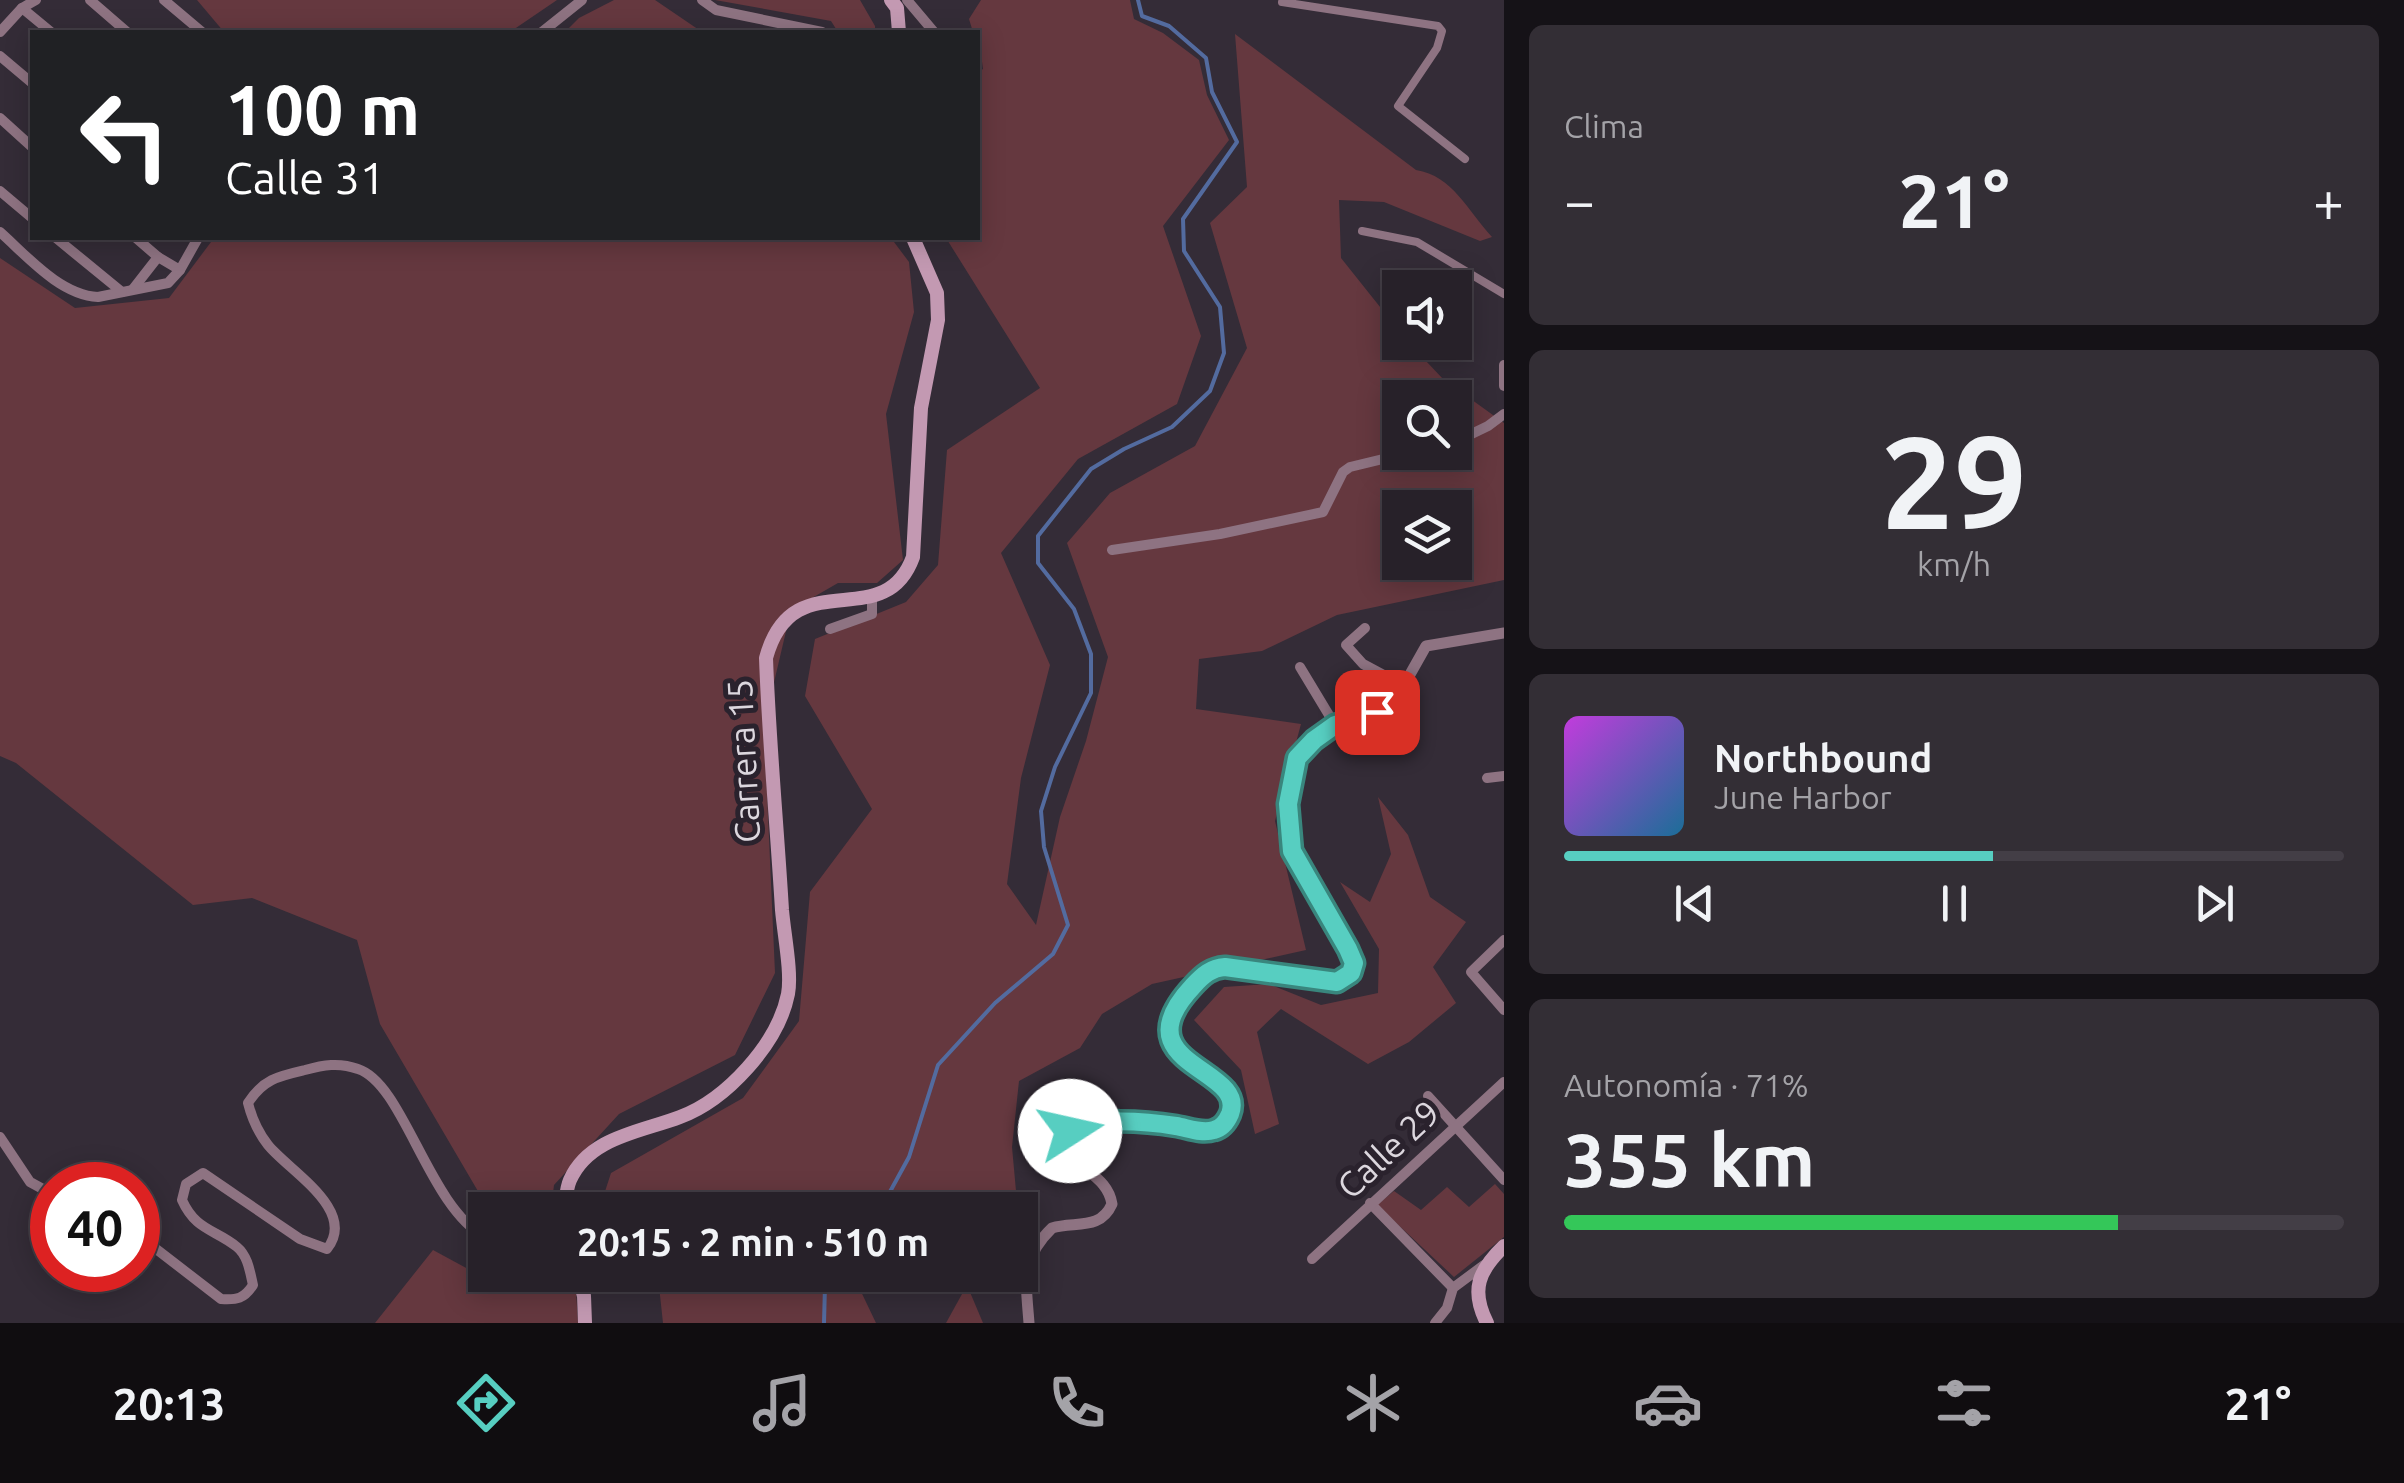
<!DOCTYPE html>
<html lang="es">
<head>
<meta charset="utf-8">
<style>
	body { margin:0; font-family:Ubuntu,sans-serif; background:#332e35; color:#f1f3f6; height:100vh; display:flex; flex-direction:column; font-size:38px; white-space:nowrap }
	* { box-sizing:border-box; margin:0 }
	p { font-size:32px; color:#a4a3a8 }
	.icon { flex:none; width:55px; height:55px; fill:none; stroke:currentColor; stroke-width:2; stroke-linecap:round; stroke-linejoin:round }
	.map { position:relative; flex:1; overflow:hidden }
	.drawer { display:flex; flex-direction:column; gap:25px; padding:25px; background:#151217; width:900px }
	.drawer>* { flex:none }
	.banner { position:absolute; left:30px; top:30px; width:950px; height:210px; border-radius:0px; box-shadow:0 5px 25px #0003,0 0 0 2px #433e46; background:#202124; color:#fff; overflow:hidden }
	.tools { position:absolute; left:1382px; top:270px; display:grid; gap:20px }
	.tools a { display:grid; place-items:center; width:90px; height:90px; border-radius:0px; background:#272129; box-shadow:0 5px 25px #0003,0 0 0 2px #433e46; font-size:50px }
	.speed { position:absolute; left:30px; top:1162px; display:flex; gap:20px; font-size:50px; font-weight:700; text-align:center }
	.speed>* { display:grid; place-content:center; width:130px; height:130px; border-radius:50%; background:#272129; box-shadow:0 5px 25px #0003,0 0 0 2px #433e46; line-height:1 }
	.speed .limit { border:15px solid #d22; background:#fff; color:#111 }
	.pin { position:absolute; display:grid; place-items:center; width:85px; height:85px; color:#fff; margin:-42px; border-radius:20px; box-shadow:0 5px 15px #0006 }
	.me { position:absolute; width:110px; margin:-55px; rotate:80deg; stroke-linejoin:round; filter:drop-shadow(0 0 8px #0008) }
	.turn { display:flex; align-items:center; gap:35px; height:210px; padding:0 30px; font-size:45px }
	.turn .icon { width:130px; height:130px; stroke-width:2.5 }
	.turn b { display:block; font-size:70px; line-height:85px }
	.big { font-size:75px; font-weight:600; line-height:1.1 }
	.drawer .tile { flex:1; display:flex; flex-direction:column; justify-content:center; gap:15px; min-width:0; padding:0 35px; border-radius:15px; background:#332e35 }
	.drawer .dial { align-items:center; gap:0 }
	.dial b { font-size:130px; line-height:1 }
	.song { display:flex; align-items:center; gap:30px }
	.cover { width:120px; height:120px; border-radius:15px; background:linear-gradient(135deg,hsl(290 70% 55%),hsl(200 70% 35%)) }
	.played { height:10px; border-radius:5px; background:linear-gradient(90deg,#57cec1 55%,#433e46 55%) }
	.keys { display:flex; justify-content:space-around; direction:ltr }
	.heat { display:flex; justify-content:space-between; align-items:center; font-size:55px; direction:ltr }
	.charge { height:15px; border-radius:8px; background:linear-gradient(90deg,#34c759 71%,#433e46 0) }
	.trip { position:absolute; left:468px; top:1192px; width:570px; height:100px; border-radius:0px; background:#272129; box-shadow:0 5px 25px #0003,0 0 0 2px #433e46; font-weight:600; line-height:100px; text-align:center }
	.tabs { display:flex; height:160px; justify-content:space-around; align-items:center; background:#100d10; color:#a4a3a8 }
	.tabs .icon { width:70px; height:70px }
	.tabs .current { color:#57cec1 }
	.tabs b { font-size:45px; color:#f1f3f6 }
	main { display:flex; flex:1; min-height:0 }
	.map>svg:first-child { display:block }
	.green { fill:#65383f; fill-rule:evenodd }
	.lines { fill:none; stroke-linecap:round; stroke-linejoin:round }
	.stream { stroke:#536b9f; stroke-width:4 }
	.pedestrian { stroke:#8e7382; stroke-width:8 }
	.minor { stroke:#8e7382; stroke-width:10 }
	.tertiary { stroke:#8e7382; stroke-width:11 }
	.secondary { stroke:#c399b2; stroke-width:14 }
	.route-casing { stroke:#39867d; stroke-width:25 }
	.route { stroke:#57cec1; stroke-width:18 }
	.labels { text-anchor:middle; dominant-baseline:central; stroke-width:10; stroke-linejoin:round; paint-order:stroke }
	.street-label { font-size:35px; fill:#dcd7de; stroke:#2a222d }
</style>
</head>
<body>
<main>
<div class="map">
<svg width="1504" height="1323" viewBox="0 0 1504 1323">
	<rect width="100%" height="100%" fill="#342c37"/>
	<!-- green -->
	<g class="green">
		<polygon points="197,0 557,0 510,32 224,32"/>
		<polygon points="614,0 655,0 702,32 565,32 579,18"/>
		<polygon points="715,0 860,0 875,26 875,32 838,32 831,21"/>
		<path d="M981 0H1130L1134 19 1163 33 1199 60 1207 95 1229 140 1163 226 1201 336 1177 404 1078 459 1001 553 1050 665 1021 778 1007 884 1036 925 1060 817 1086 741 1108 657 1067 543 1110 493 1195 446 1247 348 1210 223 1247 187 1235 34 1416 170C1453 176 1467 210 1492 237L1480 241 1384 202 1339 200 1341 258 1400 332V342L1409 343 1443 379 1504 423V580L1337 615 1262 651 1199 659 1196 709 1301 724 1275 821 1306 950 1152 984 1102 1014 1080 1048 1019 1081 1012 1147 1016 1191 991 1210H599L611 1173 743 1098 799 1021 810 892 872 809 805 696 815 639 906 602 938 565 947 450 1040 388 946 238H978V72L983 69 978 32H973L969 19ZM1400 398H1455V452H1400ZM1400 508H1455V562H1400Z"/>
		<polygon points="214,238 891,238 909,262 914,312 886,414 903,560 877,583 838,583 805,602 787,627 764,725 775,973 735,1055 619,1114 554,1185 551,1210 489,1210 380,1024 357,940 252,898 193,905 16,763 0,756 0,258 75,308 169,298"/>
		<polygon points="1378,797 1408,835 1430,897 1466,922 1433,967 1456,1003 1409,1042 1368,1064 1281,1009 1257,1032 1279,1124 1255,1134 1241,1070 1194,1020 1224,987 1269,984 1321,1005 1378,993 1379,949 1340,882 1370,902 1391,854"/>
		<polygon points="1495,1184 1504,1194 1504,1237 1454,1277 1377,1205 1394,1191 1421,1210 1447,1187 1469,1207"/>
		<polygon points="433,1250 481,1276 575,1275 578,1323 375,1323"/>
		<polygon points="648,1275 859,1275 855,1279 876,1323 663,1323 659,1286"/>
		<polygon points="967,1285 983,1323 946,1323"/>
	</g>
	<g class="lines">
		<!-- stream -->
		<g class="stream">
			<polyline points="880,1210 909,1157 938,1065 995,1003 1053,954 1068,925 1044,847 1041,811 1055,767 1091,693 1091,654 1074,609 1038,563 1038,536 1091,469 1124,449 1172,427 1210,391 1224,353 1220,307 1184,251 1183,219 1237,142 1212,92 1206,58 1169,26 1142,16 1138,0"/>
			<polyline points="824,1323 825,1285 832,1275"/>
		</g>
		<!-- pedestrian -->
		<g class="pedestrian">
			<polyline points="1282,2 1438,26 1442,31 1437,48 1398,106 1465,159"/>
			<polyline points="1362,231 1417,242 1504,294"/>
		</g>
		<!-- minor -->
		<g class="minor">
			<polyline points="90,0 127,32"/>
			<polyline points="164,0 202,32"/>
			<polyline points="702,0 716,10 822,32"/>
			<polyline points="907,0 934,32"/>
			<polyline points="22,8 51,32"/>
			<polyline points="0,32 22,8 36,0"/>
			<polyline points="542,32 582,0"/>
			<polyline points="0,56 32,83"/>
			<polyline points="0,118 32,147"/>
			<polyline points="0,191 32,218"/>
			<path d="M0 232C27 256 60 295 98 297L168 283 180 270 198 238"/>
			<polyline points="56,238 122,292"/>
			<polyline points="136,238 158,257 180,270"/>
			<polyline points="133,289 158,257"/>
			<polyline points="1504,365 1504,386"/>
			<polyline points="1455,442 1488,426 1504,414"/>
			<polyline points="1112,550 1220,534 1323,512 1343,472 1350,467 1412,452"/>
			<polyline points="1365,628 1346,645 1363,664 1404,686"/>
			<polyline points="830,629 872,614 872,595"/>
			<polyline points="1300,667 1335,725"/>
			<polyline points="1487,778 1504,776"/>
			<polyline points="1504,940 1471,972 1504,1010"/>
			<polyline points="1428,1096 1504,1180"/>
			<polyline points="0,1137 30,1182 52,1194"/>
			<polyline points="1370,1203 1453,1288"/>
			<path d="M138 1235 221 1299C237 1300 244 1299 253 1285 250 1272 248 1256 237 1247 215 1229 196 1231 182 1200L186 1184 203 1173 300 1239 327 1249C358 1210 289 1171 268 1145 257 1131 252 1119 248 1103 263 1079 279 1076 305 1070 323 1065 339 1062 358 1069 404 1084 428 1206 485 1237"/>
			<polyline points="1312,1259 1504,1082"/>
			<polyline points="1435,1323 1447,1308 1453,1288 1484,1265"/>
		</g>
		<!-- tertiary -->
		<path class="tertiary" d="M1029 1323C1026 1282 1020 1259 1052 1228 1075 1221 1100 1231 1112 1204 1108 1178 1083 1172 1069 1152L1070 1131C1089 1116 1151 1122 1176 1126 1188 1128 1202 1133 1214 1130 1222 1128 1227 1121 1230 1114 1248 1068 1139 1074 1180 1005 1189 990 1200 974 1217 967L1337 982 1353 970 1349 949 1292 851 1288 824 1290 786 1297 758 1314 739 1335 725 1377 712 1395 701 1426 646 1504 633"/>
		<!-- secondary -->
		<g class="secondary">
			<polyline points="891,0 897,8 899,32"/>
			<path d="M564 1210C566 1201 566 1189 570 1180 589 1137 641 1132 680 1117 726 1100 778 1044 788 994 792 973 784 934 782 910 777 826 769 742 766 658 793 559 884 637 913 557L921 408 938 320 937 293 913 238"/>
			<polyline points="578,1275 584,1296 585,1323"/>
			<path d="M1487 1323C1470 1290 1479 1270 1504 1246"/>
		</g>
	</g>
	<g class="lines">
		<defs>
			<path id="route" d="M1070 1131C1088 1116 1151 1122 1176 1126 1188 1128 1202 1134 1214 1130 1222 1128 1227 1121 1230 1114 1248 1067 1118 1066 1193 986 1203 975 1211 968 1225 967L1337 982 1351 973 1354 963 1348 949 1292 851 1288 804 1297 758 1314 740 1335 725 1377 712"/>
		</defs>
		<!-- route casing -->
		<use href="#route" class="route-casing"/>
		<!-- route -->
		<use href="#route" class="route"/>
	</g>
	<g class="labels">
		<!-- street labels -->
		<g class="street-label">
			<text transform="translate(743 761) rotate(-93)">Carrera 15</text>
			<text transform="translate(1388 1149) rotate(-43)">Calle 29</text>
		</g>
	</g>
</svg>
<div class="tools">
<a><svg class="icon" aria-label="sound" viewBox="0 0 24 24"><path d="M4 9h4l5-4v14l-5-4H4zM17 9q2 3 0 6"/></svg></a>
<a><svg class="icon" aria-label="search" viewBox="0 0 24 24"><circle cx="10" cy="10" r="6"/><path d="M15 15l6 6"/></svg></a>
<a><svg class="icon" aria-label="layers" viewBox="0 0 24 24"><path d="M12 4l9 5-9 5-9-5zM3 14l9 5 9-5"/></svg></a>
</div>
<div class="speed"><div class="limit">40</div></div>
<div class="pin" style="left:1377px;top:712px;background:#d93025"><svg class="icon" aria-label="arrive" viewBox="0 0 24 24"><path d="M6 21V4h12l-3 4 3 4H6"/></svg></div>
<svg class="me" style="left:1070px;top:1131px" viewBox="-20 -20 40 40"><circle r="19" fill="#fff"/><path d="M0-13L10 11 0 6-10 11z" fill="#57cec1"/></svg>
<div class="trip">20:15 · 2 min · 510 m</div>
<div class="banner">
<div class="turn"><svg class="icon" aria-label="left" viewBox="0 0 24 24"><path d="M17 20v-9H6M10 6l-5 5 5 5"/></svg><div><b>100 m</b>Calle 31</div></div>
</div>
</div>
<section class="drawer">
<div class="tile"><p>Clima</p>
<div class="heat"><a>−</a><b class="big">21°</b><a>+</a></div>
</div>
<div class="tile dial"><b>29</b><p>km/h</p></div>
<div class="tile">
<div class="song"><i class="cover"></i><div><b>Northbound</b><p>June Harbor</p></div></div>
<div class="played"></div>
<div class="keys"><svg class="icon" aria-label="previous" viewBox="0 0 24 24"><path d="M18 5L8 12l10 7zM5 5v14"/></svg><svg class="icon" aria-label="pause" viewBox="0 0 24 24"><path d="M8 5v14M16 5v14"/></svg><svg class="icon" aria-label="next" viewBox="0 0 24 24"><path d="M6 5l10 7-10 7zM19 5v14"/></svg></div>
</div>
<div class="tile"><p>Autonomía · 71%</p><b class="big">355 km</b><div class="charge"></div></div>
</section>
</main>
<nav class="tabs">
<b>20:13</b>
<svg class="icon current" aria-label="directions" viewBox="0 0 24 24"><path d="M12 3l9 9-9 9-9-9zM9 14v-3h6M13 9l2 2-2 2"/></svg>
<svg class="icon" aria-label="music" viewBox="0 0 24 24"><path d="M9 18V5l10-2v13"/><circle cx="6" cy="18" r="3"/><circle cx="16" cy="16" r="3"/></svg>
<svg class="icon" aria-label="phone" viewBox="0 0 24 24"><path d="M5 4h4l2 5-3 2q2 4 5 5l2-3 5 2v4C11 20 4 13 5 4z"/></svg>
<svg class="icon" aria-label="climate" viewBox="0 0 24 24"><path d="M12 3v18M4 7l16 10M4 17L20 7"/></svg>
<svg class="icon" aria-label="car" viewBox="0 0 24 24"><path d="M5 17H2v-5l4-1 3-4h7l3 4 3 1v5h-3M9 17h6M6 11h13"/><circle cx="7" cy="17" r="2"/><circle cx="17" cy="17" r="2"/></svg>
<svg class="icon" aria-label="filters" viewBox="0 0 24 24"><path d="M4 7h16M4 17h16"/><circle cx="9" cy="7" r="2"/><circle cx="15" cy="17" r="2"/></svg>
<b>21°</b>
</nav>
</body>
</html>
